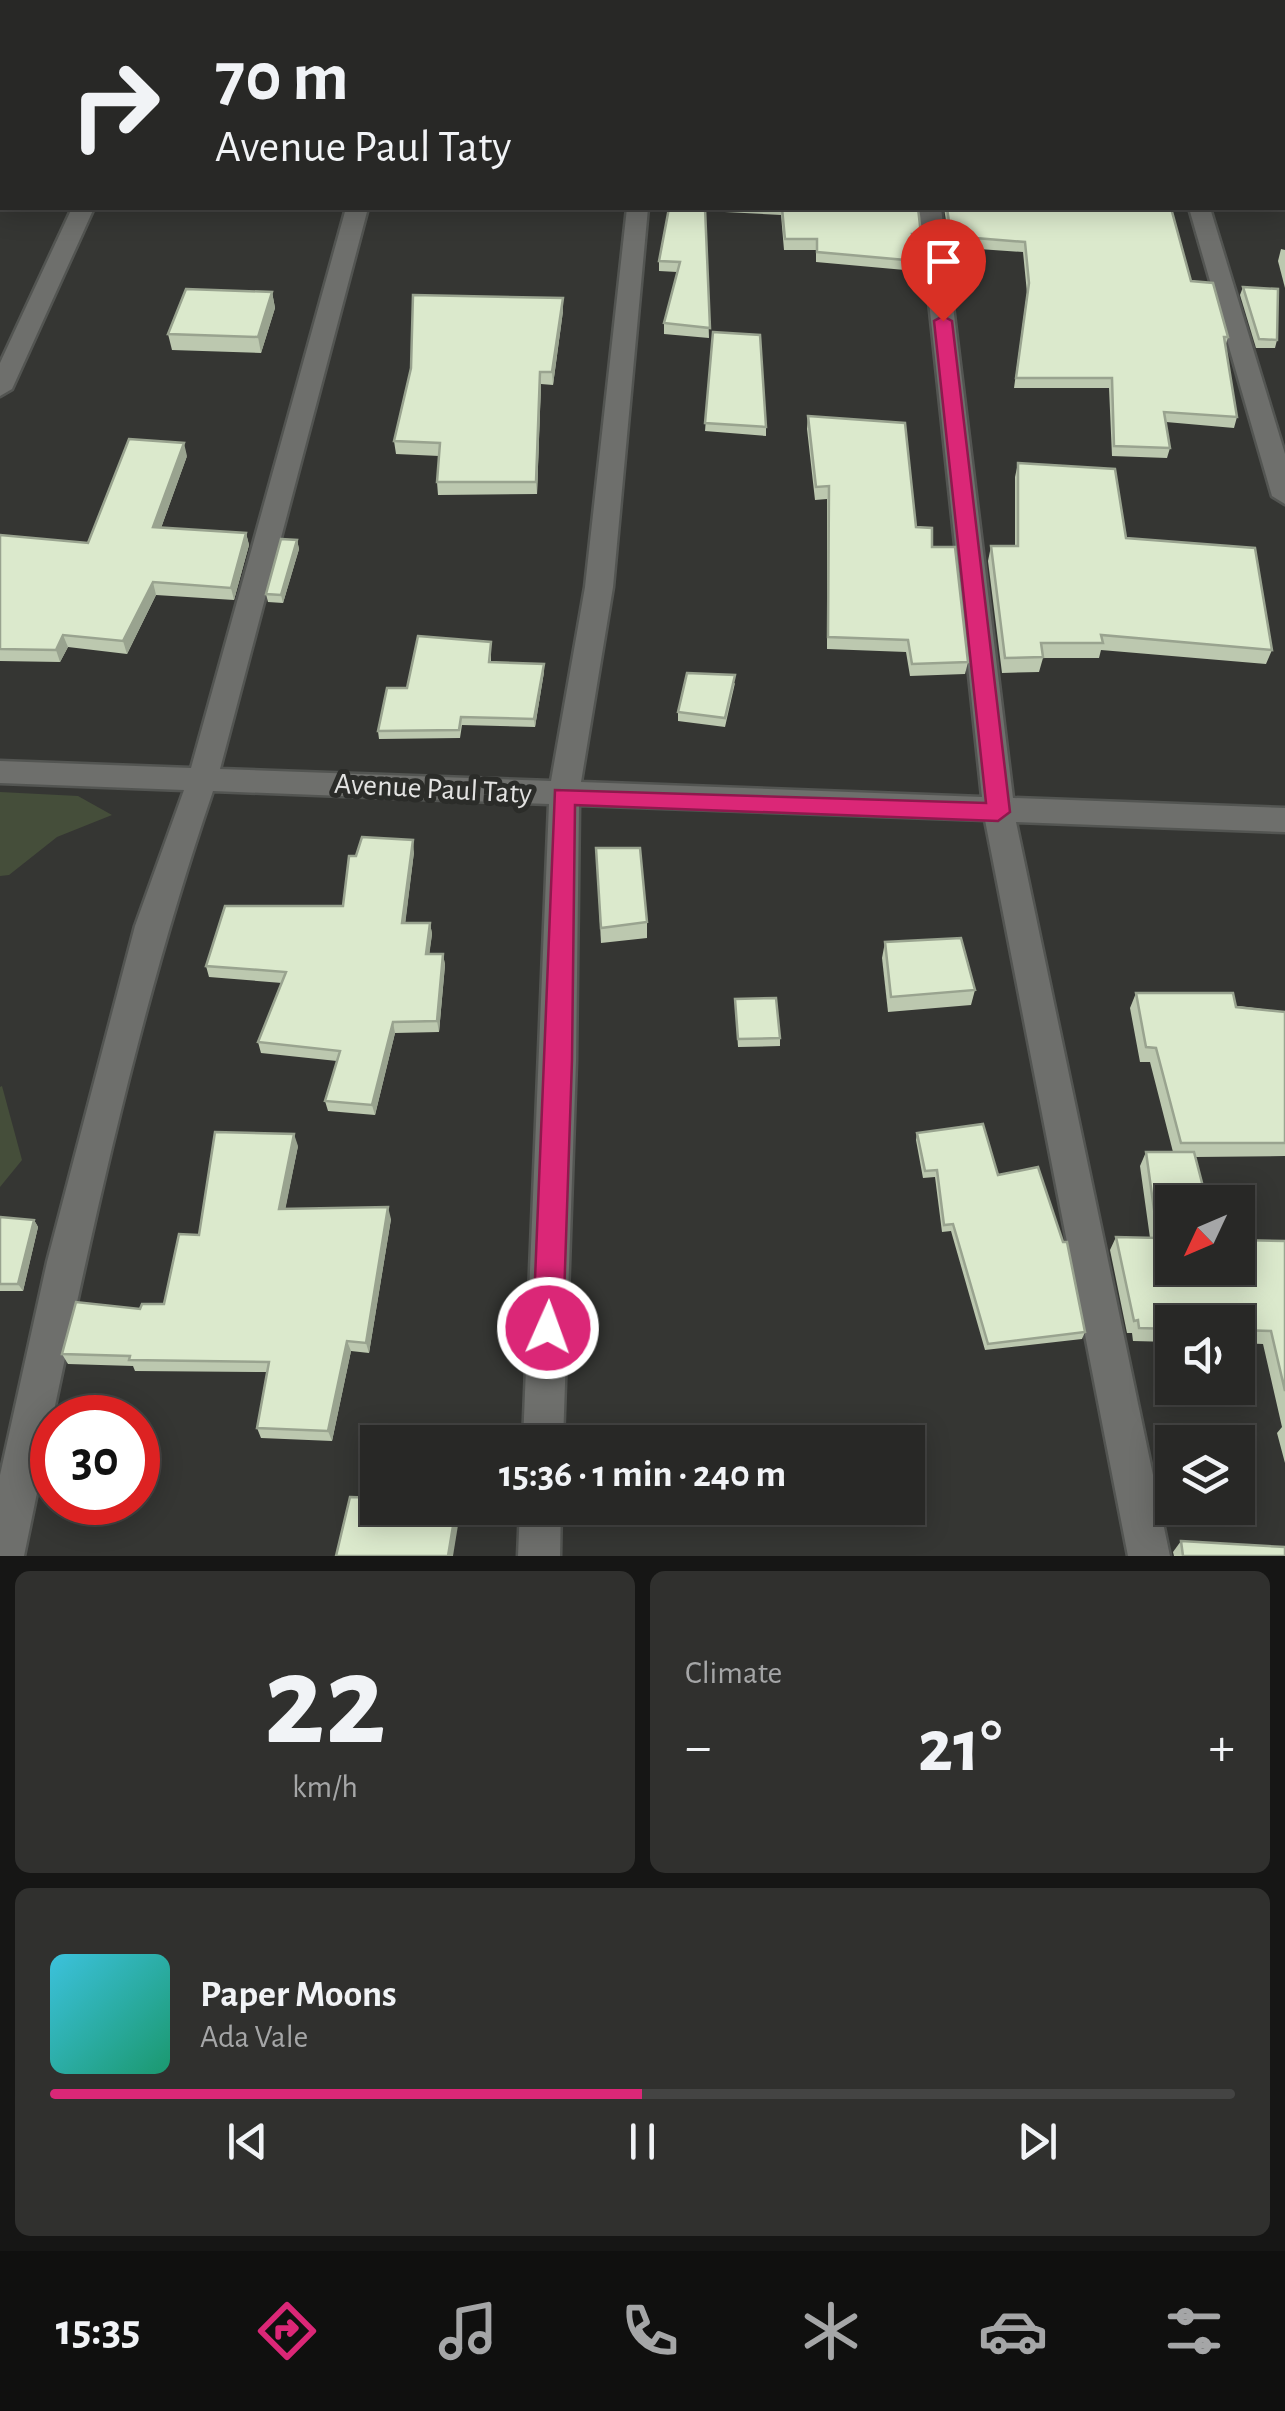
<!DOCTYPE html>
<html lang="en">
<head>
<meta charset="utf-8">
<style>
	body { margin:0; font-family:"Alegreya Sans",sans-serif; background:#30302e; color:#f1f3f6; height:100vh; display:flex; flex-direction:column; font-size:38px; white-space:nowrap }
	* { box-sizing:border-box; margin:0 }
	p { font-size:32px; color:#a5a6a7 }
	.icon { flex:none; width:55px; height:55px; fill:none; stroke:currentColor; stroke-width:2; stroke-linecap:round; stroke-linejoin:round }
	.map { position:relative; height:1556px; overflow:hidden }
	.side { display:flex; flex-direction:column; gap:15px; padding:15px; background:#161615; flex:1 }
	.side>* { flex:none }
	.top-card { position:absolute; left:0px; top:0px; width:1285px; height:210px; box-shadow:0 5px 25px #0003,0 0 0 2px #444443; background:#282826; color:#f1f3f6; overflow:hidden }
	.needle { width:65px; rotate:226deg }
	.fabs { position:absolute; left:1155px; top:1185px; display:grid; gap:20px }
	.fabs a { display:grid; place-items:center; width:100px; height:100px; border-radius:0px; background:#282826; box-shadow:0 5px 25px #0003,0 0 0 2px #444443; font-size:50px }
	.speed { position:absolute; left:30px; top:1395px; display:flex; gap:20px; font-size:50px; font-weight:700; text-align:center }
	.speed>* { display:grid; place-content:center; width:130px; height:130px; border-radius:50%; background:#282826; box-shadow:0 5px 25px #0003,0 0 0 2px #444443; line-height:1 }
	.speed .limit { border:15px solid #d22; background:#fff; color:#111 }
	.pin { position:absolute; display:grid; place-items:center; width:85px; height:85px; color:#fff; margin:-102px -42px; border-radius:50% 50% 50% 0; rotate:-45deg; box-shadow:0 0 10px #0007 }
	.pin .icon { rotate:45deg }
	.me { position:absolute; width:110px; margin:-55px; rotate:2deg; stroke-linejoin:round; filter:drop-shadow(0 0 8px #0008) }
	.turn { display:flex; align-items:center; gap:35px; height:210px; padding:0 50px; font-size:45px }
	.turn .icon { width:130px; height:130px; stroke-width:2.5 }
	.turn b { display:block; font-size:70px; line-height:85px }
	.big { font-size:75px; font-weight:700; line-height:1.1 }
	.side .card { flex:1; display:flex; flex-direction:column; justify-content:center; gap:15px; min-width:0; padding:0 35px; border-radius:15px; background:#30302e }
	.side .dial { align-items:center; gap:0 }
	.dial b { font-size:130px; line-height:1 }
	.song { display:flex; align-items:center; gap:30px }
	.cover { width:120px; height:120px; border-radius:15px; background:linear-gradient(135deg,hsl(190 70% 55%),hsl(160 70% 35%)) }
	.played { height:10px; border-radius:5px; background:linear-gradient(90deg,#db2777 50%,#444443 50%) }
	.keys { display:flex; justify-content:space-around; direction:ltr }
	.heat { display:flex; justify-content:space-between; align-items:center; font-size:55px; direction:ltr }
	.side .tiles { flex:1; display:grid; gap:15px; grid-template-columns:1fr 1fr }
	.card:last-child { grid-column:span 2 }
	.trip { position:absolute; left:360px; top:1425px; width:565px; height:100px; border-radius:0px; background:#282826; box-shadow:0 5px 25px #0003,0 0 0 2px #444443; font-weight:700; line-height:100px; text-align:center }
	.menu { display:flex; height:160px; justify-content:space-around; align-items:center; background:#10100f; color:#a5a6a7 }
	.menu .icon { width:70px; height:70px }
	.menu .current { color:#db2777 }
	.menu b { font-size:45px; color:#f1f3f6 }
	.map>svg:first-child { display:block }
	.green { fill:#454e3a }
	.lines { fill:none; stroke-linecap:round; stroke-linejoin:round }
	.street-casing { stroke:#535552; stroke-width:5 }
	.street { fill:#6e6f6c; fill-rule:evenodd }
	.wall { fill:#bcc8af }
	.shaded-wall { fill:#99a38f }
	.building { fill:#dbe9cc; stroke:#99a38f; stroke-width:2.5 }
	.route { fill:#db2777; stroke:#8e194d; stroke-width:2.5 }
	.labels { text-anchor:middle; dominant-baseline:central; stroke-width:10; stroke-linejoin:round; paint-order:stroke }
	.street-label { font-size:30px; fill:#e2e2e1; stroke:#2b2c29 }
</style>
</head>
<body>
<div class="map">
<svg width="1285" height="1556" viewBox="0 0 1285 1556">
	<rect width="100%" height="100%" fill="#353633"/>
	<!-- green -->
	<g class="green">
		<polygon points="0,792 78,796 112,815 57,837 9,875 0,876"/>
		<polygon points="2,1086 22,1160 0,1187 0,1087"/>
	</g>
	<g class="lines">
		<defs>
			<g id="street">
				<rect x="404" y="0" width="18" height="2"/>
				<polygon points="1128,0 1146,0 1147,2 1129,2"/>
				<polygon points="72,208 94,208 12,389 0,396 0,363"/>
				<path d="M346 208H368L220 769 551 781 585 587 627 208H648L613 587 581 782 982 797 919 208H941L1013 798 1285 808V832L1016 822 1170 1556H1128L985 820 579 805 576 1061 563 1442H523L549 804 213 791C128 1040 77 1299 24 1556H0V1475L47 1262 135 926 184 790 0 783V761L191 768Z"/>
				<polygon points="1189,208 1210,208 1285,454 1285,504 1272,496"/>
				<polygon points="520,1508 561,1508 560,1556 518,1556"/>
			</g>
		</defs>
		<!-- street casing -->
		<use href="#street" class="street-casing"/>
		<!-- street -->
		<use href="#street" class="street"/>
	</g>
	<!-- wall -->
	<g class="wall">
		<polygon points="1248,0 1285,0 1285,179 1282,179 1282,2 1247,2"/>
		<polygon points="669,208 918,208 921,234 919,245 914,244 917,261 916,271 816,262 816,250 784,250 781,215 705,211 709,338 664,334 664,323 677,272 659,271 659,261"/>
		<polygon points="944,208 1171,208 1191,281 1228,337 1225,347 1237,417 1234,428 1166,422 1170,448 1167,458 1112,456 1109,388 1014,388 1027,293 1023,252 950,247"/>
		<polygon points="1281,249 1285,250 1285,288 1278,261"/>
		<polygon points="1243,287 1277,340 1275,348 1256,348 1240,295"/>
		<polygon points="272,292 275,308 261,353 172,350 168,334"/>
		<polygon points="563,311 553,385 541,384 537,494 438,495 437,482 439,456 396,454 394,441"/>
		<polygon points="713,332 766,427 766,436 705,431"/>
		<polygon points="808,416 916,527 932,547 968,662 965,674 910,676 906,652 827,649 827,499 815,500 807,429"/>
		<polygon points="187,456 161,528 246,533 249,545 234,600 156,595 127,654 68,647 60,662 0,661 0,535 88,543"/>
		<polygon points="1018,463 1126,538 1272,650 1266,664 1101,650 1099,658 1043,658 1039,672 1002,673 988,561 991,546 1015,546 1015,477"/>
		<polygon points="297,540 299,549 283,603 268,602 266,594"/>
		<polygon points="491,642 491,662 544,672 535,727 462,725 460,738 379,739 378,731 407,688"/>
		<polygon points="735,683 725,727 678,721 678,712"/>
		<polygon points="596,848 647,922 647,938 601,943"/>
		<polygon points="414,852 405,923 430,923 432,934 429,954 443,954 445,965 439,1032 395,1033 375,1115 328,1111 325,1101 337,1061 261,1053 258,1042 282,983 209,977 206,966 343,906"/>
		<polygon points="885,942 975,990 971,1005 888,1012 882,958"/>
		<polygon points="1136,993 1285,1012 1285,1156 1195,1157 1172,1268 1285,1241 1285,1463 1277,1433 1282,1427 1263,1344 1238,1343 1238,1322 1172,1322 1172,1342 1133,1341 1132,1333 1127,1333 1110,1250 1116,1237 1150,1238 1140,1166 1146,1152 1173,1152 1150,1062 1140,1062 1130,1008"/>
		<polygon points="735,999 780,1038 780,1046 738,1047"/>
		<polygon points="917,1133 998,1175 1085,1332 1082,1339 985,1350 951,1231 942,1232 935,1177 923,1178 916,1140"/>
		<polygon points="298,1146 285,1209 391,1219 369,1353 351,1351 332,1441 261,1438 257,1428 267,1372 135,1371 133,1366 68,1364 62,1354 140,1309 164,1304 199,1235"/>
		<polygon points="0,1217 34,1220 38,1227 23,1291 0,1291"/>
		<polygon points="1181,1541 1285,1556 1174,1556 1173,1552"/>
	</g>
	<!-- shaded-wall -->
	<g class="shaded-wall">
		<polygon points="272,292 275,308 261,353 258,337"/>
		<polygon points="563,298 563,311 553,385 552,372"/>
		<polygon points="540,372 541,384 537,494 536,482"/>
		<polygon points="184,443 187,456 157,539 153,527"/>
		<polygon points="246,533 249,545 234,600 231,588"/>
		<polygon points="297,540 299,549 283,603 281,595"/>
		<polygon points="153,582 156,595 127,654 123,641"/>
		<polygon points="63,635 68,647 60,662 56,650"/>
		<polygon points="544,664 544,672 535,727 534,719"/>
		<polygon points="413,840 414,852 404,934 402,923"/>
		<polygon points="430,923 432,934 428,965 426,954"/>
		<polygon points="443,954 445,965 439,1032 437,1021"/>
		<polygon points="393,1022 395,1033 375,1115 372,1105"/>
		<polygon points="294,1134 298,1146 283,1221 279,1209"/>
		<polygon points="388,1207 391,1219 369,1353 366,1343"/>
		<polygon points="34,1220 38,1227 23,1291 18,1284"/>
		<polygon points="347,1341 351,1351 332,1441 328,1431"/>
		<polygon points="456,1508 458,1508 460,1513 453,1556 448,1556"/>
	</g>
	<!-- building -->
	<g class="building">
		<polygon points="30,0 91,0 90,2 28,2"/>
		<polygon points="264,0 323,0 322,2 263,2"/>
		<polygon points="433,0 563,0 563,2 432,2"/>
		<polygon points="692,0 717,0 718,2 691,2"/>
		<rect x="887" y="0" width="154" height="2"/>
		<polygon points="1253,0 1285,0 1285,167 1282,167 1282,2 1254,2"/>
		<polygon points="669,208 705,208 710,328 664,323 680,262 659,261"/>
		<polygon points="782,208 918,208 921,234 912,234 917,261 817,252 817,239 785,239"/>
		<polygon points="947,208 1171,208 1191,281 1213,283 1228,337 1224,337 1237,417 1164,412 1170,448 1114,446 1112,378 1016,378 1029,283 1025,242 951,236"/>
		<polygon points="1243,287 1278,289 1277,340 1259,339"/>
		<polygon points="186,289 272,292 258,337 168,334"/>
		<polygon points="413,295 563,298 552,372 540,372 536,482 437,482 440,443 394,441 411,368"/>
		<polygon points="713,332 760,335 766,427 705,423"/>
		<polygon points="808,416 905,423 916,527 932,528 932,547 955,547 968,662 912,664 908,640 828,637 829,486 816,487"/>
		<polygon points="129,439 184,443 153,527 246,533 231,588 153,582 123,641 63,635 56,650 0,649 0,535 88,543"/>
		<polygon points="1018,463 1115,469 1126,538 1255,548 1272,650 1101,635 1103,643 1041,643 1043,657 1005,658 991,546 1018,546"/>
		<polygon points="281,539 297,540 281,595 266,594"/>
		<polygon points="418,636 491,642 489,662 544,664 534,719 461,717 459,730 378,731 387,688 407,688"/>
		<polygon points="687,673 735,675 725,718 678,712"/>
		<polygon points="362,837 413,840 402,923 430,923 426,954 443,954 437,1021 393,1022 372,1105 325,1101 340,1051 258,1042 286,972 206,966 225,906 343,906 349,856 356,856"/>
		<polygon points="596,848 640,848 647,922 601,928"/>
		<polygon points="961,938 975,990 891,997 885,942"/>
		<polygon points="1136,993 1233,993 1236,1007 1285,1012 1285,1143 1181,1143 1156,1048 1146,1047"/>
		<polygon points="776,998 780,1038 738,1039 735,999"/>
		<polygon points="983,1124 998,1175 1038,1167 1063,1242 1067,1242 1085,1332 988,1344 953,1224 944,1225 937,1170 925,1171 917,1133"/>
		<polygon points="215,1132 294,1134 279,1209 388,1207 366,1343 347,1341 328,1431 257,1428 269,1362 129,1360 130,1356 62,1354 76,1302 140,1309 142,1304 164,1304 179,1234 199,1235"/>
		<polygon points="1146,1152 1194,1152 1207,1202 1172,1202 1172,1268 1238,1268 1238,1240 1285,1241 1285,1391 1271,1331 1238,1330 1238,1322 1172,1322 1172,1329 1139,1328 1138,1320 1134,1321 1116,1237 1158,1238"/>
		<polygon points="0,1217 34,1220 18,1284 0,1284"/>
		<polygon points="350,1497 378,1498 378,1508 456,1508 448,1556 336,1556"/>
		<polygon points="1181,1541 1285,1547 1285,1556 1183,1556"/>
	</g>
	<!-- route -->
	<polygon class="route" points="943,316 952,321 1010,812 998,821 575,805 572,1060 563,1328 558,1338 548,1342 538,1338 533,1328 555,790 986,803 934,321"/>
	<g class="labels">
		<!-- street labels -->
		<g class="street-label">
			<text transform="translate(433 789) rotate(3)">Avenue Paul Taty</text>
		</g>
	</g>
</svg>
<div class="fabs">
<a><svg class="needle" viewBox="-14 -14 28 28"><path d="M0-13l5 13h-10z" fill="#e53935"/><path d="M0 13l5-13h-10z" fill="#a5a6a7"/></svg></a>
<a><svg class="icon" aria-label="sound" viewBox="0 0 24 24"><path d="M4 9h4l5-4v14l-5-4H4zM17 9q2 3 0 6"/></svg></a>
<a><svg class="icon" aria-label="layers" viewBox="0 0 24 24"><path d="M12 4l9 5-9 5-9-5zM3 14l9 5 9-5"/></svg></a>
</div>
<div class="speed"><div class="limit">30</div></div>
<div class="pin" style="left:943px;top:321px;background:#d93025"><svg class="icon" aria-label="arrive" viewBox="0 0 24 24"><path d="M6 21V4h12l-3 4 3 4H6"/></svg></div>
<svg class="me" style="left:548px;top:1328px" viewBox="-20 -20 40 40"><circle r="17" fill="#db2777" stroke="#fff" stroke-width="3"/><path d="M0-11L8 9 0 5-8 9z" fill="#fff"/></svg>
<div class="trip">15:36 · 1 min · 240 m</div>
<div class="top-card">
<div class="turn"><svg class="icon" aria-label="right" viewBox="0 0 24 24"><path d="M7 20v-9h11M14 6l5 5-5 5"/></svg><div><b>70 m</b>Avenue Paul Taty</div></div>
</div>
</div>
<section class="side">
<div class="tiles">
<div class="card dial"><b>22</b><p>km/h</p></div>
<div class="card"><p>Climate</p>
<div class="heat"><a>−</a><b class="big">21°</b><a>+</a></div>
</div>
<div class="card">
<div class="song"><i class="cover"></i><div><b>Paper Moons</b><p>Ada Vale</p></div></div>
<div class="played"></div>
<div class="keys"><svg class="icon" aria-label="previous" viewBox="0 0 24 24"><path d="M18 5L8 12l10 7zM5 5v14"/></svg><svg class="icon" aria-label="pause" viewBox="0 0 24 24"><path d="M8 5v14M16 5v14"/></svg><svg class="icon" aria-label="next" viewBox="0 0 24 24"><path d="M6 5l10 7-10 7zM19 5v14"/></svg></div>
</div>
</div>
</section>
<nav class="menu">
<b>15:35</b>
<svg class="icon current" aria-label="directions" viewBox="0 0 24 24"><path d="M12 3l9 9-9 9-9-9zM9 14v-3h6M13 9l2 2-2 2"/></svg>
<svg class="icon" aria-label="music" viewBox="0 0 24 24"><path d="M9 18V5l10-2v13"/><circle cx="6" cy="18" r="3"/><circle cx="16" cy="16" r="3"/></svg>
<svg class="icon" aria-label="phone" viewBox="0 0 24 24"><path d="M5 4h4l2 5-3 2q2 4 5 5l2-3 5 2v4C11 20 4 13 5 4z"/></svg>
<svg class="icon" aria-label="climate" viewBox="0 0 24 24"><path d="M12 3v18M4 7l16 10M4 17L20 7"/></svg>
<svg class="icon" aria-label="car" viewBox="0 0 24 24"><path d="M5 17H2v-5l4-1 3-4h7l3 4 3 1v5h-3M9 17h6M6 11h13"/><circle cx="7" cy="17" r="2"/><circle cx="17" cy="17" r="2"/></svg>
<svg class="icon" aria-label="filters" viewBox="0 0 24 24"><path d="M4 7h16M4 17h16"/><circle cx="9" cy="7" r="2"/><circle cx="15" cy="17" r="2"/></svg>
</nav>
</body>
</html>
